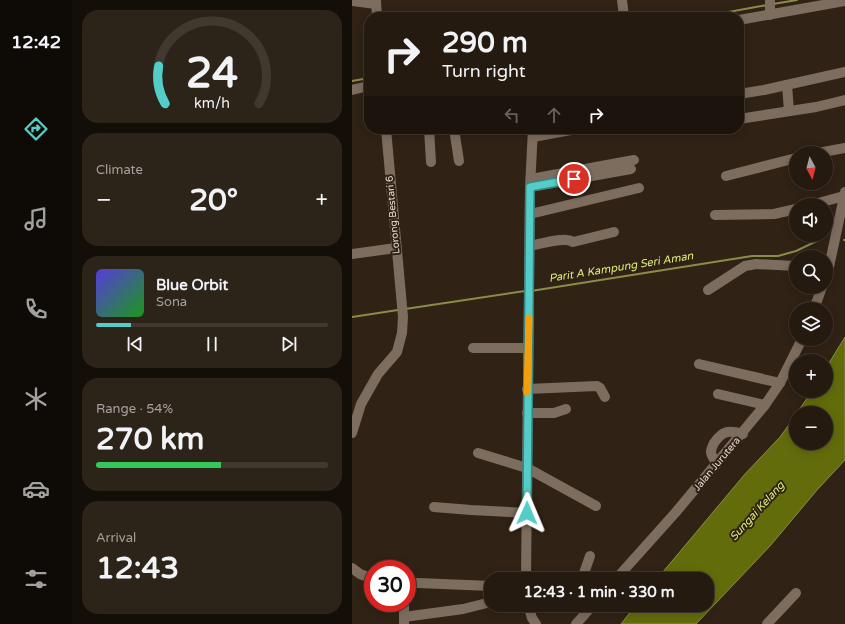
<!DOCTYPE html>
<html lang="en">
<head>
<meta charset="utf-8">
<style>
	body { margin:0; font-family:"Varela Round",sans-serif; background:#2c2319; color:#f1f3f6; height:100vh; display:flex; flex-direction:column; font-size:15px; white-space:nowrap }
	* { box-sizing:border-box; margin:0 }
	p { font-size:13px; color:#a3a19f }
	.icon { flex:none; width:22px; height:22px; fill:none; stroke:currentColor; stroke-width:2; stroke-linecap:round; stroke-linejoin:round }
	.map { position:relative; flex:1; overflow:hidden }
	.details { display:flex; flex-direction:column; gap:10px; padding:10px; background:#140e09; width:280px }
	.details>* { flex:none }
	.banner { position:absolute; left:12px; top:12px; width:380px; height:122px; border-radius:16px; box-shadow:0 2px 10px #0003,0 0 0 1px #413830; background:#241a10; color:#f1f3f6; overflow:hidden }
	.needle { width:26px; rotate:173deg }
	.fabs { position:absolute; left:437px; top:146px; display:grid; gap:8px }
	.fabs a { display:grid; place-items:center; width:44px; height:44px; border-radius:50%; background:#241a10; box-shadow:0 2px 10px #0003,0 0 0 1px #413830; font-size:20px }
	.speed { position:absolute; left:12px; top:560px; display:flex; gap:8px; font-size:20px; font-weight:700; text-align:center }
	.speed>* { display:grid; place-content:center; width:52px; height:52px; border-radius:50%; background:#241a10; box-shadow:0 2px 10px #0003,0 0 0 1px #413830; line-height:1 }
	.speed .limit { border:6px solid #d22; background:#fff; color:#111 }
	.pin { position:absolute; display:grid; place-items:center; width:34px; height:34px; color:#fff; margin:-17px; border:2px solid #fff; border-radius:50%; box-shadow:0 1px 4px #0007 }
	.me { position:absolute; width:44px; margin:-22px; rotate:1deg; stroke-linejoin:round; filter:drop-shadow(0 0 3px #0008) }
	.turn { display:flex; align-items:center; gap:14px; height:84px; padding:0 12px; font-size:18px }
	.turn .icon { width:52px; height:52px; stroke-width:2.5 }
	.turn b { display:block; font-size:28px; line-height:34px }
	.lanes { display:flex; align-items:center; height:38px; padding:0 12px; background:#0003; justify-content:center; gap:20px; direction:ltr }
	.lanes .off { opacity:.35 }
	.big { font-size:30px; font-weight:700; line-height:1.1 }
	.details .tile { flex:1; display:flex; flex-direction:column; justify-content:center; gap:6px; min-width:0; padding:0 14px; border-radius:16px; background:#2c2319 }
	.details .dial { align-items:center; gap:0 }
	.dial svg { height:104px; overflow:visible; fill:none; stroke:#413830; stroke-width:7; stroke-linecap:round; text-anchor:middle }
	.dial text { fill:#f1f3f6; stroke:none }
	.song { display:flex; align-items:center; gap:12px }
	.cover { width:48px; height:48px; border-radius:6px; background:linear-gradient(135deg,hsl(250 70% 55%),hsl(120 70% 35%)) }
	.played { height:4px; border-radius:2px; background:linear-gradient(90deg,#54cdc8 15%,#413830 15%) }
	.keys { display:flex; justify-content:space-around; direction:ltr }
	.heat { display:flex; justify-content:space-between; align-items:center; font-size:22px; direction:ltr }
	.charge { height:6px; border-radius:3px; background:linear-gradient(90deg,#34c759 54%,#413830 0) }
	.trip { position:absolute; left:132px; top:572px; width:230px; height:40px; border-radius:16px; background:#241a10; box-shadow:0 2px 10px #0003,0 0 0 1px #413830; font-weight:700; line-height:40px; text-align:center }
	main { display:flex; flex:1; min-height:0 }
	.tabs { display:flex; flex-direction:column; width:72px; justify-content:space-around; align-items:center; background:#0e0a06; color:#a3a19f }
	.tabs .icon { width:28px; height:28px }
	.tabs .active { color:#54cdc8 }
	.tabs b { font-size:18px; color:#f1f3f6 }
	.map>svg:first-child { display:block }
	.water { fill:#636c0b; stroke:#8a8d47 }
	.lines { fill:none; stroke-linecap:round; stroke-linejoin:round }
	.stream { stroke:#8a8d47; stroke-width:2 }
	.minor { stroke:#7d6d5e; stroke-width:10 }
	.route-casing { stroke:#378582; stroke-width:10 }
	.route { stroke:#54cdc8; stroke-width:7 }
	.slow { stroke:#f59e0b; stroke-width:7 }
	.labels { text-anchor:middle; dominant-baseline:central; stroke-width:4; stroke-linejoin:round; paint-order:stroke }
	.street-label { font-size:10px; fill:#e5dbd3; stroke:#302215 }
	.water-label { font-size:11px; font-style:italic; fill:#deee7b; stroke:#302215 }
</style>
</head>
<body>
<main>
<nav class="tabs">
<b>12:42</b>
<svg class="icon active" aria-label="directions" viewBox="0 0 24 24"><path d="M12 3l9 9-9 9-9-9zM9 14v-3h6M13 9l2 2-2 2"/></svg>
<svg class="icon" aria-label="music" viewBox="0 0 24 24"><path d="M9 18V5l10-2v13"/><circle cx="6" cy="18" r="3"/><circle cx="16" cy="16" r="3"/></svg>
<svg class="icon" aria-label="phone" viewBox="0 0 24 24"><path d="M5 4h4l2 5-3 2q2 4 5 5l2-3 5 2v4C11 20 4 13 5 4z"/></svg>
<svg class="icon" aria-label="climate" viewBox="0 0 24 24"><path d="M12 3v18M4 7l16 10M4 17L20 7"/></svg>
<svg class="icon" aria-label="car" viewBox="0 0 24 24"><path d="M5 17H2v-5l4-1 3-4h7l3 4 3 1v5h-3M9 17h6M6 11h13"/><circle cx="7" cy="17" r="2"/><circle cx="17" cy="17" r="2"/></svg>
<svg class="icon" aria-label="filters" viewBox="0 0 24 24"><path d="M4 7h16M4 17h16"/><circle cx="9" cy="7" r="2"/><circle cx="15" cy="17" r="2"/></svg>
</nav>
<section class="details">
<div class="tile dial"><svg viewBox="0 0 100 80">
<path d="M14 69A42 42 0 1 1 86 69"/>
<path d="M14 69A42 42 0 0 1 9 40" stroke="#54cdc8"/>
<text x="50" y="56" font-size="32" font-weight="700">24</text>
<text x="50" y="72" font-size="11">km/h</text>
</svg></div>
<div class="tile"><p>Climate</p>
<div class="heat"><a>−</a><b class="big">20°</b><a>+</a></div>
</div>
<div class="tile">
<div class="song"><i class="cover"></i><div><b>Blue Orbit</b><p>Sona</p></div></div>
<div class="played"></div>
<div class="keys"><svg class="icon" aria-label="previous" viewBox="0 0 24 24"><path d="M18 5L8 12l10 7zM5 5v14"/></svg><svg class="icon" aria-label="pause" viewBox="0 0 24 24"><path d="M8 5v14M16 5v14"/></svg><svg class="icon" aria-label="next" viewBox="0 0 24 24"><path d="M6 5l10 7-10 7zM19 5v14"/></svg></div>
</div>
<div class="tile"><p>Range · 54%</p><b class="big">270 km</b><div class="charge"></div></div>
<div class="tile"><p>Arrival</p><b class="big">12:43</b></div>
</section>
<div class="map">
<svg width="493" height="624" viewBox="0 0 493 624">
	<rect width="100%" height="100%" fill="#302215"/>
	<!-- water -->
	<polygon class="water" points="493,337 493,460 465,490 418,546 344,624 269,624 284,605 355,605 355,579 305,579 393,474 428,437 444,415 444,443 474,443 474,413 445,413 460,391 474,391 474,368"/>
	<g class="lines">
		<!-- stream -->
		<g class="stream">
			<polyline points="421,4 445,0"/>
			<polyline points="349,17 415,5"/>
			<polyline points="0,81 17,78"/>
			<polyline points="492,240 493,240"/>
			<polyline points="179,291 400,256 426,256 444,251 467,240"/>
			<polyline points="53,309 173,291"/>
			<polyline points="0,317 46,310"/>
		</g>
		<!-- minor -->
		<g class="minor">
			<polyline points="24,0 25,17"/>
			<polyline points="270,0 272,17"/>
			<polyline points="0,1 24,4"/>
			<polyline points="418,15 418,0"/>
			<polyline points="387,20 493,1"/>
			<polyline points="435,85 437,111"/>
			<polyline points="0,90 17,86"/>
			<polyline points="387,94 412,90 493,72"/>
			<polyline points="387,119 464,107 493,100"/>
			<polyline points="77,129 79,162"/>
			<polyline points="102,129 107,161"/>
			<polyline points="181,137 224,129"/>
			<polyline points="466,153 493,148"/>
			<polyline points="374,176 444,158"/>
			<polyline points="179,179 282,160"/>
			<polyline points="178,187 279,169"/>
			<polyline points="459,205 492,196"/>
			<polyline points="178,214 287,188"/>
			<polyline points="363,215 422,214 444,209"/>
			<path d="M178 246C189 244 212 236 221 242L262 232"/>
			<polyline points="0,254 44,248"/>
			<polyline points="474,275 477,267 493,192"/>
			<polyline points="356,290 393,266 404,264 444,266"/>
			<polyline points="462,309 470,287"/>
			<polyline points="121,348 176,348"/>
			<polyline points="347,364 428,383"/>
			<polyline points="175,389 245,386 248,388 253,397"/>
			<polyline points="366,394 413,405"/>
			<polyline points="175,413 202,413 214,409"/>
			<polyline points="0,433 9,404 26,374 45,352 50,333 51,317 34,129"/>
			<polyline points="126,453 175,468 244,506"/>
			<path d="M365 464C363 460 359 456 359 452 359 449 361 445 362 443 371 430 377 430 391 434"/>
			<polyline points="82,507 119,510 175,513"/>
			<polyline points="0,568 8,574 21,579"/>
			<polyline points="174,579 178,187 181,129"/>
			<polyline points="232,579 231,576 238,556"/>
			<polyline points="264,579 324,512 413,405 428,383 450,339"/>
			<polyline points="66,583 139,586"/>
			<polyline points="52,603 52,624"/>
			<polyline points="176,605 180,618 184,624"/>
			<polyline points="52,617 111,609 139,602"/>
			<polyline points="224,624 241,605"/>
			<polyline points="415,624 444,593"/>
		</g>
	</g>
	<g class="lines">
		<defs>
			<polyline id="route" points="175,513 178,187 222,179"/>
		</defs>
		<!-- route casing -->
		<use href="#route" class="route-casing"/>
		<!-- route -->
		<use href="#route" class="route"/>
		<!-- slow -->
		<polyline class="slow" points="175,392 177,318"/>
	</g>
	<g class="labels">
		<!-- street labels -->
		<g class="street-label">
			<text transform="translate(41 215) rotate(-95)">Lorong Bestari 6</text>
			<text transform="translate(365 464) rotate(-50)">Jalan Jurutera</text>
		</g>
		<!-- water labels -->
		<g class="water-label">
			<text transform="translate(269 267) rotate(-9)">Parit A Kampung Seri Aman</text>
			<text transform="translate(405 511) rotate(-48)">Sungai Kelang</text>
		</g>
	</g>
</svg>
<div class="fabs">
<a><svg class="needle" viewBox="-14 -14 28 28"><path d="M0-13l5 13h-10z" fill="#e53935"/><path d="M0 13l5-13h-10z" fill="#a3a19f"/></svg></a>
<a><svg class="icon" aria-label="sound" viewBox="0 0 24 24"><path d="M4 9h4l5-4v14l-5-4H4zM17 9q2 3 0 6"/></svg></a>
<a><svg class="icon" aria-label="search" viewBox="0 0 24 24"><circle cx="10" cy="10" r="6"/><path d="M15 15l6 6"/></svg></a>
<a><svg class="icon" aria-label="layers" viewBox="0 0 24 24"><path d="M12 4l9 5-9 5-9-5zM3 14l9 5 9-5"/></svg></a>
<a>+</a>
<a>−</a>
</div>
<div class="speed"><div class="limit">30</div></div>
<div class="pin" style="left:222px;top:179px;background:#d93025"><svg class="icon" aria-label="arrive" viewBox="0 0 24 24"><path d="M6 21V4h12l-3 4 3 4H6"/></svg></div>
<svg class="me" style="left:175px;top:513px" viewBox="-20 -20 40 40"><path d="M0-17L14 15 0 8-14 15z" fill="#54cdc8" stroke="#fff" stroke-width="4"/></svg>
<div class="trip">12:43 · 1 min · 330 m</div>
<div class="banner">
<div class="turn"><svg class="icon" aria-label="right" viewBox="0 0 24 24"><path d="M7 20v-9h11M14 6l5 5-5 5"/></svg><div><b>290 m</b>Turn right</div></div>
<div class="lanes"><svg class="icon off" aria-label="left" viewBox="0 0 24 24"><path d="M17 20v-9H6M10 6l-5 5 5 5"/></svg><svg class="icon off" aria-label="ahead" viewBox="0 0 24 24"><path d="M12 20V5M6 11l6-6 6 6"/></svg><svg class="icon" aria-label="right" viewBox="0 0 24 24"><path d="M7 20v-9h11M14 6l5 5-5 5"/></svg></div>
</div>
</div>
</main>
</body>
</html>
